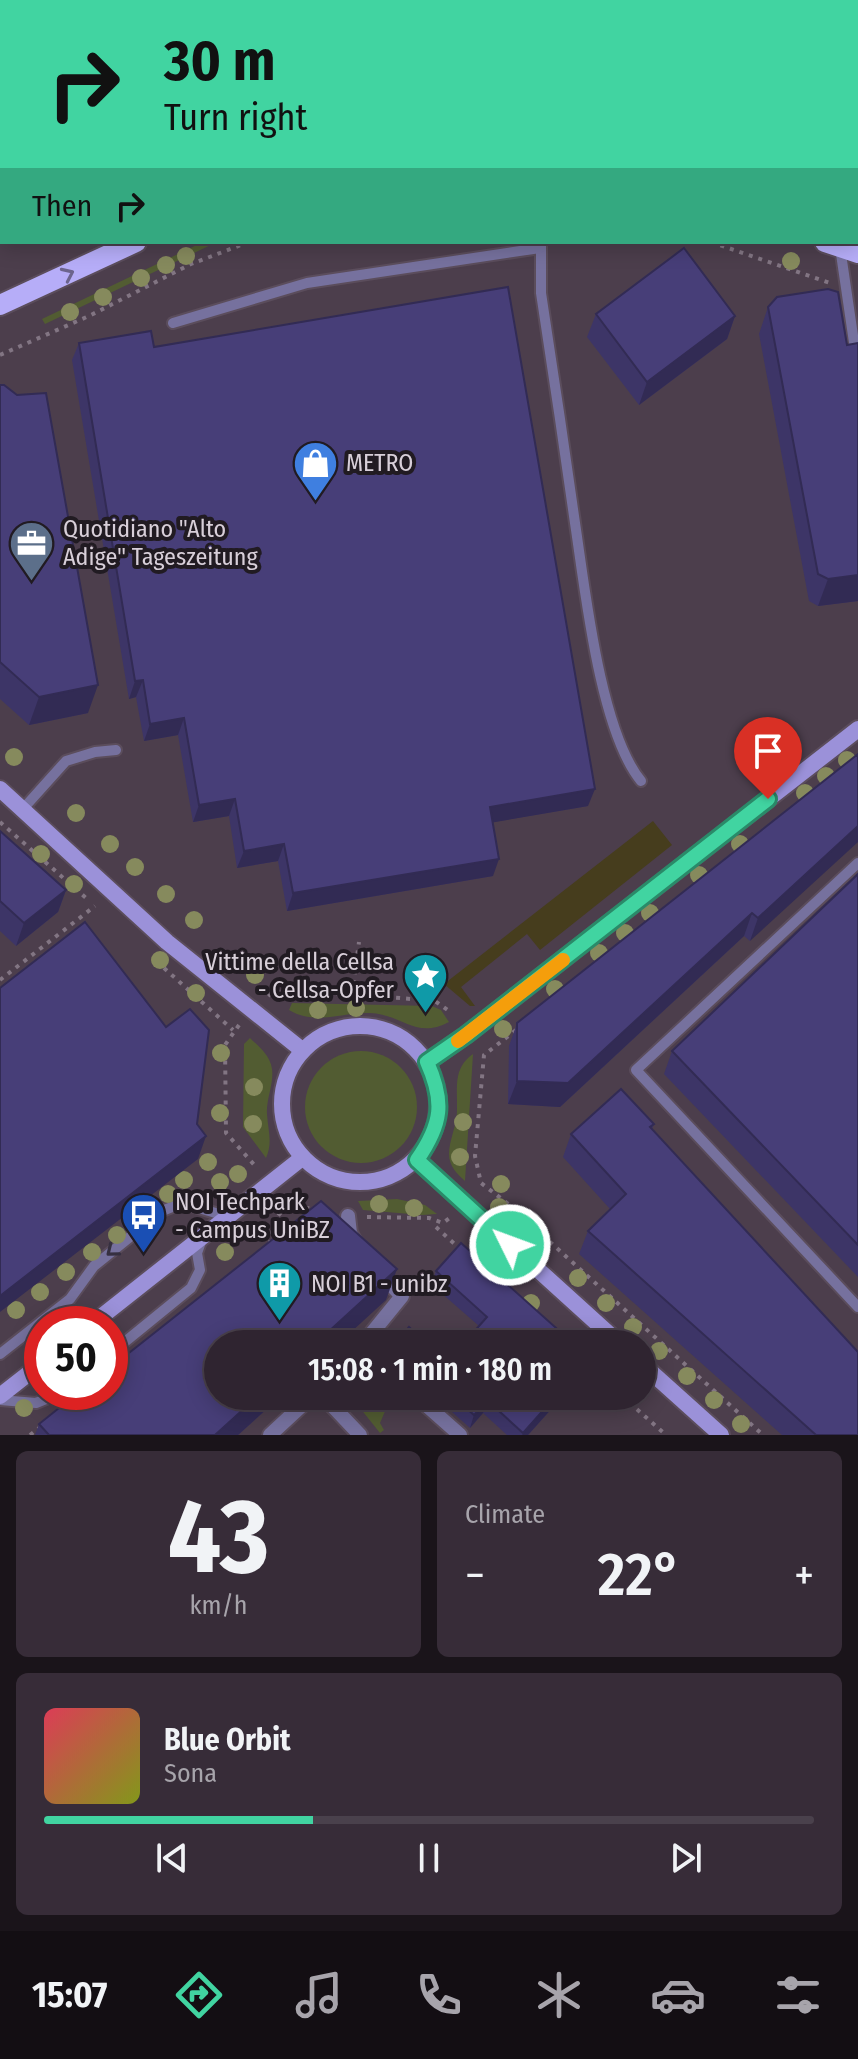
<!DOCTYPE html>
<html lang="en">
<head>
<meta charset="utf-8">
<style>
	body { margin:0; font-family:"Fira Sans Condensed",sans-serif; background:#372c38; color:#f1f3f6; height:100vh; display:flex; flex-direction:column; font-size:30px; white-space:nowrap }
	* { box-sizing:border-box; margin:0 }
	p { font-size:26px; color:#a7a4ab }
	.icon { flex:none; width:44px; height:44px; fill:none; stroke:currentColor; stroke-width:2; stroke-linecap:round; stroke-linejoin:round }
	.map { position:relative; height:1435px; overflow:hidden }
	.panel { display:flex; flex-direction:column; gap:16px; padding:16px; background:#1a141a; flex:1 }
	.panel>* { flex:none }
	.guide { position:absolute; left:0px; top:0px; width:858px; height:244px; box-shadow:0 4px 20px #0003,0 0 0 2px #4a414c; background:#41d4a1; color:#111; overflow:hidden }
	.speed { position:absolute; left:24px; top:1306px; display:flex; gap:16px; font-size:40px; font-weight:700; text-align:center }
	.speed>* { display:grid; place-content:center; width:104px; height:104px; border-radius:50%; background:#2f2430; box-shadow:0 4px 20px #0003,0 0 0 2px #4a414c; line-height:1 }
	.speed .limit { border:12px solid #d22; background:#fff; color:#111 }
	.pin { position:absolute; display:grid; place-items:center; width:68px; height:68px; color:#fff; margin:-82px -34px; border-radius:50% 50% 50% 0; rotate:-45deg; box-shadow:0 0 8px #0007 }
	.pin .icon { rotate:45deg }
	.me { position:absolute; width:88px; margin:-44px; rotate:312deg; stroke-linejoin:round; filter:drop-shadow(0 0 6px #0008) }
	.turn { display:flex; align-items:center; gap:28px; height:168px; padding:0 32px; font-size:36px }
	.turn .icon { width:104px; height:104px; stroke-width:2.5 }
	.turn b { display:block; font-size:56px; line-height:68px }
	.then { display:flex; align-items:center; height:76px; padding:0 32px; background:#0003; gap:16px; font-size:30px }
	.big { font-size:60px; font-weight:600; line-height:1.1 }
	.panel .widget { flex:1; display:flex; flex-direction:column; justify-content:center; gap:12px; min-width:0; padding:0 28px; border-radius:12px; background:#372c38 }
	.panel .dial { align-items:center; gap:0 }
	.dial b { font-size:104px; line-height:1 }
	.song { display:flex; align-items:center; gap:24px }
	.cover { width:96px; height:96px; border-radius:12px; background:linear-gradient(135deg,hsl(350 70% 55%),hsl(70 70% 35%)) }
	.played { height:8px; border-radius:4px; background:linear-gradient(90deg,#41d4a1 35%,#4a414c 35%) }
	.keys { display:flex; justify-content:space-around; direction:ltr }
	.heat { display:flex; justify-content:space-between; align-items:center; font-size:44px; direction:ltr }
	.panel .tiles { flex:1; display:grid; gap:16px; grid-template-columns:1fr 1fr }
	.widget:last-child { grid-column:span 2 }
	.trip { position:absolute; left:204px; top:1330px; width:452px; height:80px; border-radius:40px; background:#2f2430; box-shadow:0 4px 20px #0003,0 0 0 2px #4a414c; font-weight:600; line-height:80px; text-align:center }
	.tabs { display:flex; height:128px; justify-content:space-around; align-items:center; background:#130e13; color:#a7a4ab }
	.tabs .icon { width:56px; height:56px }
	.tabs .on { color:#41d4a1 }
	.tabs b { font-size:36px; color:#f1f3f6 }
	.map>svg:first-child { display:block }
	.industrial { fill:#4c3e4c; fill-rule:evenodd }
	.green { fill:#525c32 }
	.sand { fill:#463d1d }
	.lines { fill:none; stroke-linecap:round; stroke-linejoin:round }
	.service-casing { stroke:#5b4d5c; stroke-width:14 }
	.pedestrian-casing { stroke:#5b4d5c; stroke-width:18 }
	.secondary-casing { stroke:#5b4d5c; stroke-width:20 }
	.primary-casing { stroke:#5b4d5c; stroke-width:24 }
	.path { stroke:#827583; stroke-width:4; stroke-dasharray:4 6; stroke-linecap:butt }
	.service { stroke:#76719e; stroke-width:10 }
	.pedestrian { stroke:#76719e; stroke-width:14 }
	.secondary { stroke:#9b91d9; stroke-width:16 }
	.primary { stroke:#b6adf8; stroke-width:20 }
	.tree { fill:#868a5d }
	.wall { fill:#3d3567 }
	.shaded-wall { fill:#322b54 }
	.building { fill:#473e78; stroke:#322b54; stroke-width:2 }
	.oneway { stroke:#6c648d }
	.oneway2 { stroke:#363041 }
	.route-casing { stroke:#2a8a69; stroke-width:20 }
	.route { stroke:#41d4a1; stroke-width:14 }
	.slow { stroke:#f59e0b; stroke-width:14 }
	.labels { text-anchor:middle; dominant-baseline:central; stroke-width:8; stroke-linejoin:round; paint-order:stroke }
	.poi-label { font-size:24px; fill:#d8cfd9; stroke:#211b22; text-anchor:start }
</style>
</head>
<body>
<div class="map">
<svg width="858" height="1435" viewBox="0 0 858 1435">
	<rect width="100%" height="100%" fill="#3f3040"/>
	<!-- industrial -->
	<path class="industrial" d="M0 0H858V1435H0ZM2 2H856V242H2ZM42 1324H110V1392H42ZM218 1344H642V1396H218Z"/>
	<!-- green -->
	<g class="green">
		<polygon points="203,242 217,242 45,324 42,319"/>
		<path d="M292 1003 432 1006 441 1010 449 1022C415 1040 402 1014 370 1013 340 1012 316 1026 289 1010Z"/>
		<path d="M250 1038C259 1047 270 1055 272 1069 274 1084 266 1099 267 1114 268 1131 273 1142 266 1158L243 1127 244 1044Z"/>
		<circle cx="361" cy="1107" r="56"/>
		<path d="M473 1054 465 1181C457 1174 449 1166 449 1154 449 1140 457 1125 457 1111 458 1088 452 1069 473 1054Z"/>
		<polygon points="397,1199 425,1205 437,1214 422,1215 363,1210 358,1201"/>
		<polygon points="371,1396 402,1396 409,1402 400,1411 386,1409 380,1423 384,1430 380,1433 356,1403 360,1399 365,1401"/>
	</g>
	<!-- sand -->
	<polygon class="sand" points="653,821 672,845 540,950 527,934 461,987 475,1006 470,1006 444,984"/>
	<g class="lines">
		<defs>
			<g id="service">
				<path d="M541 242V293C553 370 564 446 575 523 585 589 600 731 641 781"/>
				<polyline points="840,247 856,356"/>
				<polyline points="173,323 307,283 540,248"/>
				<polyline points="22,810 66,761 95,752 116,750"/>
				<polyline points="858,863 636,1070 858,1307"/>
				<polyline points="0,1354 70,1299 94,1266 162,1211 182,1203 229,1217"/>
				<polyline points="110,1354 191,1288 200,1270 197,1253 202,1239"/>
				<polyline points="0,1400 36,1403 63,1392"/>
			</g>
			<g id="pedestrian">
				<polyline points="348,1216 350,1233 355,1242"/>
				<polyline points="363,1344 402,1296 380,1274"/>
				<polyline points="323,1396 360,1435"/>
				<polyline points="416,1396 460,1435"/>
				<polyline points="270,1435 312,1396"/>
			</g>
			<g id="secondary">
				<polyline points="404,0 405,2"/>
				<polyline points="0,789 167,942 302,1050"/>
				<circle cx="360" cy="1104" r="78"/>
				<polyline points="427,1062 466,1035 858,729"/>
				<polyline points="417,1160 620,1344"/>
				<polyline points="92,1324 302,1158"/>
				<polyline points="642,1364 721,1435"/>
				<polyline points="0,1396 42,1363"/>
			</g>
			<g id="primary">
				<polyline points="825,242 858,253"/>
				<polyline points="0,305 136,242"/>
			</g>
		</defs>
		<!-- service casing -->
		<use href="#service" class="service-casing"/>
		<!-- pedestrian casing -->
		<use href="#pedestrian" class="pedestrian-casing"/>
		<!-- secondary casing -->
		<use href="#secondary" class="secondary-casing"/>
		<!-- primary casing -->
		<use href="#primary" class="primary-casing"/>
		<!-- path -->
		<g class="path">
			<polyline points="711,242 830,283"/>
			<polyline points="0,355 89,316 191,264 249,242"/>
			<polyline points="0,822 86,898"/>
			<polyline points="164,968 233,1030"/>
			<polyline points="0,980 95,906"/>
			<polyline points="352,994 359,942"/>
			<polyline points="268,996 272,992 295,991 352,994 435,1001 449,1011"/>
			<polyline points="239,1025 225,1045 226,1133 257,1168"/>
			<polyline points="516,1030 484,1055 475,1156 481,1183 507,1203 763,1435"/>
			<polyline points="367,1217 429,1218 443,1223 451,1217"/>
			<polyline points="436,1227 459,1248"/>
			<path d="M269 1244C273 1237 271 1231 274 1224 281 1204 298 1204 314 1210"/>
			<polyline points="622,1396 666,1435"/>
			<polyline points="30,1435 39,1428"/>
		</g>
		<!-- service -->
		<use href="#service" class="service"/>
		<!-- pedestrian -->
		<use href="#pedestrian" class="pedestrian"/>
		<!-- secondary -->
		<use href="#secondary" class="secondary"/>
		<!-- primary -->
		<use href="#primary" class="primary"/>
	</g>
	<!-- trees -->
	<g class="tree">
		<circle cx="186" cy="256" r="9"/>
		<circle cx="791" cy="261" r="9"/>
		<circle cx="166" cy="265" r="9"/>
		<circle cx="141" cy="278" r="9"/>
		<circle cx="103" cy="297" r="9"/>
		<circle cx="70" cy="312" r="9"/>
		<circle cx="14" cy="757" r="9"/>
		<circle cx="847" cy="760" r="9"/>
		<circle cx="826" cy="776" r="9"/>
		<circle cx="805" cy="793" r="9"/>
		<circle cx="76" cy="813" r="9"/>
		<circle cx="110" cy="844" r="9"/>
		<circle cx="740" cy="844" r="9"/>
		<circle cx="41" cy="854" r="9"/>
		<circle cx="135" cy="867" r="9"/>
		<circle cx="699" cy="875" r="9"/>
		<circle cx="74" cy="884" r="9"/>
		<circle cx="166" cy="894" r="9"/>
		<circle cx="650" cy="913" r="9"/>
		<circle cx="194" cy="920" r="9"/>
		<circle cx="625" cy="933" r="9"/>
		<circle cx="599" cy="953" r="9"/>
		<circle cx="160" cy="960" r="9"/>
		<circle cx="255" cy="975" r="9"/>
		<circle cx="555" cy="989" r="9"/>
		<circle cx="196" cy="993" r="9"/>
		<circle cx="356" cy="1008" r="9"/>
		<circle cx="318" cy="1010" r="9"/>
		<circle cx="503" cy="1029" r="9"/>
		<circle cx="221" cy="1053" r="9"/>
		<circle cx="254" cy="1087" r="9"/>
		<circle cx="220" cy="1113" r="9"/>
		<circle cx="463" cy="1122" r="9"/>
		<circle cx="253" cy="1124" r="9"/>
		<circle cx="460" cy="1157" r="9"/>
		<circle cx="208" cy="1162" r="9"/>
		<circle cx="238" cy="1174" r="9"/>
		<circle cx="184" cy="1180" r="9"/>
		<circle cx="220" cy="1182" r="9"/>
		<circle cx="501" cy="1184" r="9"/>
		<circle cx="168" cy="1194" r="9"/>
		<circle cx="379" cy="1204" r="9"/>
		<circle cx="499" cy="1207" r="9"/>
		<circle cx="414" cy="1208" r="9"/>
		<circle cx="142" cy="1212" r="9"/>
		<circle cx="527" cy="1232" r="9"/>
		<circle cx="117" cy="1235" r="9"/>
		<circle cx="92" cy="1252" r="9"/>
		<circle cx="225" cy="1252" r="9"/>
		<circle cx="66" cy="1272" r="9"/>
		<circle cx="578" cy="1278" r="9"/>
		<circle cx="40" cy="1292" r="9"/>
		<circle cx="531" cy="1303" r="9"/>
		<circle cx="606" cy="1303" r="9"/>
		<circle cx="16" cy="1310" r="9"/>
		<circle cx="633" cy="1327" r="9"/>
		<circle cx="659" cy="1351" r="9"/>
		<circle cx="687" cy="1376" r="9"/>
		<circle cx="714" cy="1400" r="9"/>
		<circle cx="24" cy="1408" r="9"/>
		<circle cx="741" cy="1424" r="9"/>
	</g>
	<!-- wall -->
	<g class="wall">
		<polygon points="505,0 609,0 608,2 506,2"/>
		<polygon points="767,0 858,0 858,31 856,30 856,2 773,2"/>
		<polygon points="768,307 858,601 818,606 809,601 759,334"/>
		<polygon points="596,314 735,316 727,339 639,405 587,337"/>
		<polygon points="79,343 154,347 588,806 493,822 493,876 287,911 278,861 237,868 229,816 193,822 178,735 144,741 136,697 129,699 72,360"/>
		<polygon points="0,385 88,713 29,725 0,699"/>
		<polygon points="858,754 750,941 744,936 560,1107 508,1104 509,1046 517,1023"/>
		<polygon points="0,831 66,890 58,912 16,946 0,931"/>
		<polygon points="858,874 858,1277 664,1074 672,1051"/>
		<polygon points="654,1124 652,1129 858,1435 782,1435 579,1254 588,1231 610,1209 563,1157 571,1134"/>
		<polygon points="436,1271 574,1344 479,1326 431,1284"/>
		<polygon points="386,1300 218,1396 281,1396 238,1435 35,1435 39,1424"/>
		<polygon points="434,1396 563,1396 528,1435 507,1435 483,1413 470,1428"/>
	</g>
	<!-- shaded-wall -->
	<g class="shaded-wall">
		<polygon points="2,145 2,159 0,160 0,146"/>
		<polygon points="735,316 727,339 639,405 647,382"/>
		<polygon points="858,575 858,601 818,606 828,579"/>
		<polygon points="143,680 136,697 129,699 135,681"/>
		<polygon points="98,685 88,713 29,725 39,697"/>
		<polygon points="184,718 178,735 144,741 150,724"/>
		<polygon points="595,789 588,806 484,824 490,807"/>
		<polygon points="235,799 229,816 193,822 199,805"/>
		<polygon points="858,826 858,842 750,941 758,918"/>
		<polygon points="284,844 278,861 237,868 244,851"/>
		<polygon points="499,859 493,876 287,911 293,893"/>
		<polygon points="66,890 58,912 16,946 24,923"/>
		<polygon points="752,913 744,936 560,1107 508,1104 517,1081"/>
		<polygon points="206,1136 198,1159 0,1312 0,1296"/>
		<polygon points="397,1269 386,1300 338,1344 315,1344"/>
		<polygon points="258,1396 281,1396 238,1435 215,1435"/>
		<polygon points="556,1396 563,1396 528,1435 522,1435"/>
		<polygon points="488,1401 483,1413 470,1428 474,1415"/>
	</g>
	<!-- building -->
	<g class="building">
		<polygon points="0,0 392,0 393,2 2,2 2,145 0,146"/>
		<polygon points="534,0 601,0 600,2 533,2"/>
		<polygon points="845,0 858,0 858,4 856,4 856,2"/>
		<polygon points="684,248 735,316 647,382 596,314"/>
		<polygon points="508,287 595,789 490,807 499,859 293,893 284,844 244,851 235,799 199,805 184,718 150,724 143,680 135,681 79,343 151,331 154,347"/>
		<polygon points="828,289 838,292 847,345 858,343 858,575 828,579 818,574 768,307 777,297"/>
		<polygon points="0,385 4,385 17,395 46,393 98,685 39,697 0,662"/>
		<polygon points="858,754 858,826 758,918 752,913 568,1083 517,1081 517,1023"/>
		<polygon points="0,831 66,890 24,923 0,901"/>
		<polygon points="858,874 858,1245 672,1051"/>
		<polygon points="85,922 166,1027 190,1009 209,1030 197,1124 206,1136 0,1296 0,988"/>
		<polygon points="621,1089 654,1124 650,1127 858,1352 858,1435 816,1435 588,1231 626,1194 571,1134"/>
		<polygon points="321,1201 397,1269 315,1344 218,1344 218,1396 258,1396 215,1435 49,1435 39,1424 79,1392 110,1392 110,1368"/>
		<polygon points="461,1243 574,1344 463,1344 487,1317 436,1271"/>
		<polygon points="409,1327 428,1344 395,1344"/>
		<polygon points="453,1396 556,1396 523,1433 488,1401 474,1415"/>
	</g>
	<!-- one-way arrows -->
	<defs><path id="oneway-chevron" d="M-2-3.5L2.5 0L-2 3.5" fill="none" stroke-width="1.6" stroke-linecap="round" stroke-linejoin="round" transform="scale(2)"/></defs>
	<use class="oneway" href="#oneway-chevron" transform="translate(68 274) rotate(-25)"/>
	<use class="oneway2" href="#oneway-chevron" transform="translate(112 1251) rotate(141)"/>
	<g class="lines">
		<defs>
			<path id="route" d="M510 1245 417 1160C442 1124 445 1102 427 1062L466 1035 768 799"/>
		</defs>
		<!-- route casing -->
		<use href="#route" class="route-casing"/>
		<!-- route -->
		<use href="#route" class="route"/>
		<!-- slow -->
		<polyline class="slow" points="458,1041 563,960"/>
	</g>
	<!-- icons -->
	<defs>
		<symbol id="shop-pin" viewBox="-11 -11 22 30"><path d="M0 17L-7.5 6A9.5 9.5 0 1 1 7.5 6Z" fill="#3f7fe0" stroke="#211b22"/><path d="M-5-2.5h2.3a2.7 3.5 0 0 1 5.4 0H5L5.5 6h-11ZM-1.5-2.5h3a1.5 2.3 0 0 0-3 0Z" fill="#fff"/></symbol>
		<symbol id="office-pin" viewBox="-11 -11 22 30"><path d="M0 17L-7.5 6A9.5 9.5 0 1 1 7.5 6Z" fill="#5c6f8a" stroke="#211b22"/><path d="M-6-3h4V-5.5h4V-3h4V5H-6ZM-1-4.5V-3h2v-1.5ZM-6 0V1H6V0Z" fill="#fff"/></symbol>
		<symbol id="sight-pin" viewBox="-11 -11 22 30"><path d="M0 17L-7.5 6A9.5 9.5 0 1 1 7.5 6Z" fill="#0f9aa8" stroke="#211b22"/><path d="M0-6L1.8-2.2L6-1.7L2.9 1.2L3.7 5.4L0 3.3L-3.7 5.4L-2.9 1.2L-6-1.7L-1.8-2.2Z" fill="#fff"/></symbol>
		<symbol id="bus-pin" viewBox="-11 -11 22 30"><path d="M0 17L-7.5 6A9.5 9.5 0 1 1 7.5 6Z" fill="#1a4fb4" stroke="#211b22"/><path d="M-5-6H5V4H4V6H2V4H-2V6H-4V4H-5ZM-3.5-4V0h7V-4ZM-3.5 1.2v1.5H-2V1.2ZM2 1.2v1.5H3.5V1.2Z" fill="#fff"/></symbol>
		<symbol id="building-pin" viewBox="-11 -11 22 30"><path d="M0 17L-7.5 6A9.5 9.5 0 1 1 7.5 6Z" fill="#0f9aa8" stroke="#211b22"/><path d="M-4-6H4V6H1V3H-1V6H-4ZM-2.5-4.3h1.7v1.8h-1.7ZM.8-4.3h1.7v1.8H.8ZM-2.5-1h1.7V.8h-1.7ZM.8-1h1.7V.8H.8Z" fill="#fff"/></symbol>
	</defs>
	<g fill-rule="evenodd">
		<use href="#shop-pin" x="290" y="438" width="51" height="69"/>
		<use href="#office-pin" x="6" y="518" width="51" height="69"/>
		<use href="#sight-pin" x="400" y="950" width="51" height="69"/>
		<use href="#bus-pin" x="118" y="1190" width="51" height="69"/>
		<use href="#building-pin" x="254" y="1258" width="51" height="69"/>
	</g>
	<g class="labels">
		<!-- poi labels -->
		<g class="poi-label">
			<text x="346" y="463">METRO</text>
			<text x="63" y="529">Quotidiano "Alto<tspan x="63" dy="28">Adige" Tageszeitung</tspan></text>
			<text x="394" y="962" text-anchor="end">Vittime della Cellsa<tspan x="394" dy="28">- Cellsa-Opfer</tspan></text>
			<text x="175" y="1202">NOI Techpark<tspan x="175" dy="28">- Campus UniBZ</tspan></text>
			<text x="311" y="1284">NOI B1 - unibz</text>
		</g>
	</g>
</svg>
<div class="speed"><div class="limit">50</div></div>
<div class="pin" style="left:768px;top:799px;background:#d93025"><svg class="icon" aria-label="arrive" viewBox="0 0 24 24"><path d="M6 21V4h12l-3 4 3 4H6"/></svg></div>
<svg class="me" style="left:510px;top:1245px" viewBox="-20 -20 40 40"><circle r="17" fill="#41d4a1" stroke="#fff" stroke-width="3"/><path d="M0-11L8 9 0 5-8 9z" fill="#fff"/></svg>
<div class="trip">15:08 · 1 min · 180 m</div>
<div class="guide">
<div class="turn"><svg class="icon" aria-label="right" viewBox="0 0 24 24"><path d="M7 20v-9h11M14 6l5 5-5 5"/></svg><div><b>30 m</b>Turn right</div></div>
<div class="then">Then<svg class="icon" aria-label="right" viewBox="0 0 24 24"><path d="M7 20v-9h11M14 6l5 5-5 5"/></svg></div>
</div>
</div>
<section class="panel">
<div class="tiles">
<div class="widget dial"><b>43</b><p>km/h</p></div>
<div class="widget"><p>Climate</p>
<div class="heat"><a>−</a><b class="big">22°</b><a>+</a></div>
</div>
<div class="widget">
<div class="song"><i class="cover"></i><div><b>Blue Orbit</b><p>Sona</p></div></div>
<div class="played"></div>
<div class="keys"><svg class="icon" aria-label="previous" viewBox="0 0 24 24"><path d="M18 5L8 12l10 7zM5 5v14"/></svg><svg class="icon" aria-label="pause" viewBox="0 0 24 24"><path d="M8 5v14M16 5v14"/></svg><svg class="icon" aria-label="next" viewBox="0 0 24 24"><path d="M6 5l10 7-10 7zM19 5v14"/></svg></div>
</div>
</div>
</section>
<nav class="tabs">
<b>15:07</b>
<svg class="icon on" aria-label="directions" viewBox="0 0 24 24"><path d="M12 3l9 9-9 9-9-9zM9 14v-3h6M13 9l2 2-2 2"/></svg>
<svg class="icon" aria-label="music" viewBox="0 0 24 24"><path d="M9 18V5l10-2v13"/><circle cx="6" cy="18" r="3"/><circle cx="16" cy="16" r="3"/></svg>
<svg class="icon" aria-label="phone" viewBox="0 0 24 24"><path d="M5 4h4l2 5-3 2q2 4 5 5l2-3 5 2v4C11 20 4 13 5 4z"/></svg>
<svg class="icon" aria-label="climate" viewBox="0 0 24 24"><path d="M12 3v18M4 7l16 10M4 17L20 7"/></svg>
<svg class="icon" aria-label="car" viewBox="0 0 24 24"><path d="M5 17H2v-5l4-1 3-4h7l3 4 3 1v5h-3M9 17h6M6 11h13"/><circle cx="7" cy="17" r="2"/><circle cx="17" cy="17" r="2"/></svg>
<svg class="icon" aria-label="filters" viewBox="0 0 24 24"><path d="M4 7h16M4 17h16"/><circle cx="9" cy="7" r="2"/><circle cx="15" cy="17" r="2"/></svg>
</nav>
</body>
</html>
